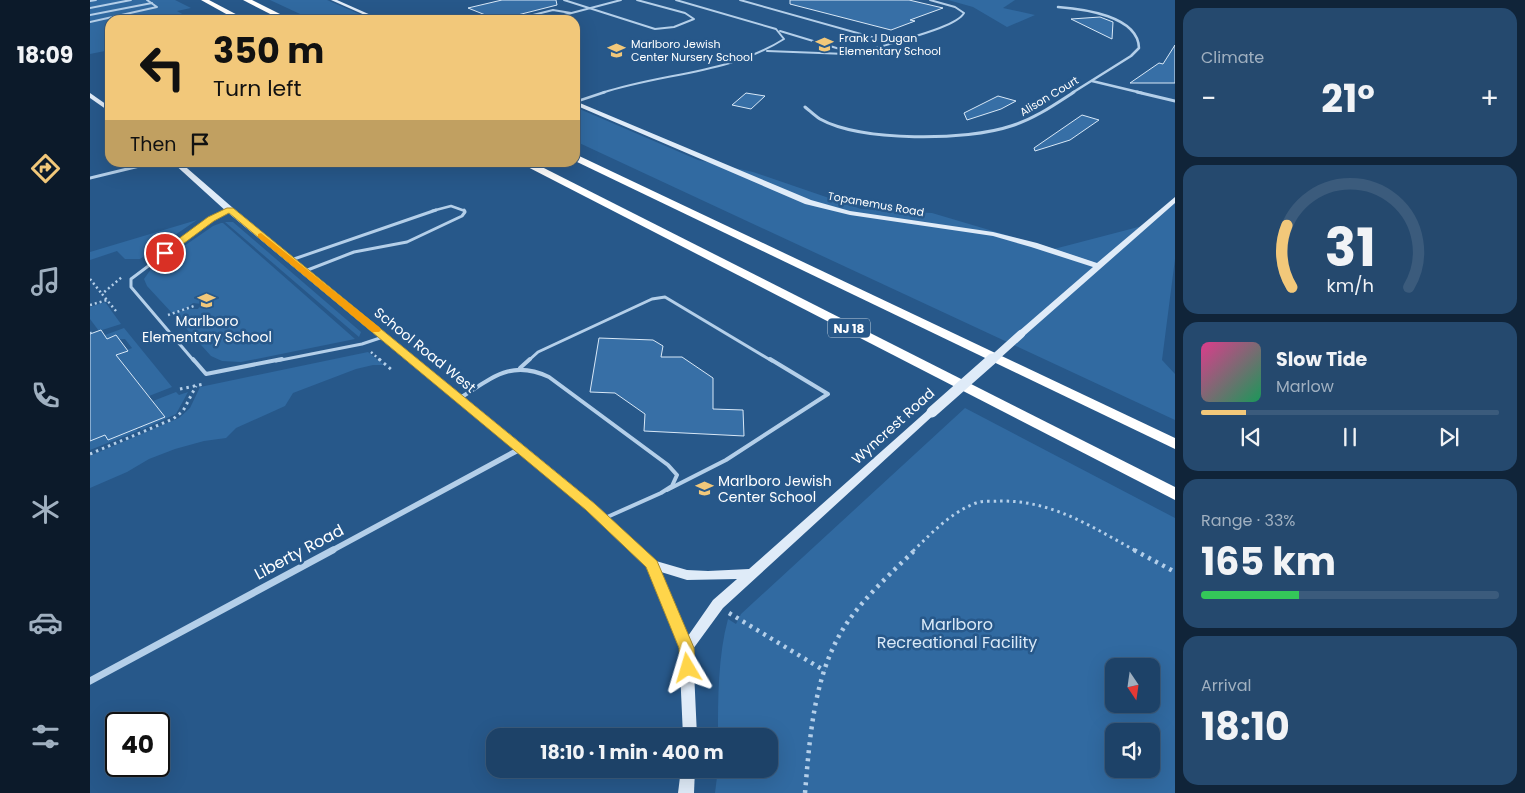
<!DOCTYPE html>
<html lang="en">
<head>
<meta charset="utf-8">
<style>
	body { margin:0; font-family:Poppins,sans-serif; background:#25496e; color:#f1f3f6; height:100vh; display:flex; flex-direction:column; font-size:19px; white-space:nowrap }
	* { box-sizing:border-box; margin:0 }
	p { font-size:16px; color:#a0b0c0 }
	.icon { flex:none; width:28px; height:28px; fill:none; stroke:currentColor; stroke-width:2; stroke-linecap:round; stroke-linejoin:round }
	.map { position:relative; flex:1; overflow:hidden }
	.side { display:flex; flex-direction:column; gap:8px; padding:8px; background:#102439; width:350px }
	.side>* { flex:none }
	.guide { position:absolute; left:15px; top:15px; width:475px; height:152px; border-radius:15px; box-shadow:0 5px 20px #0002,0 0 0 1px #3b5b7c; background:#f2c87a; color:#111; overflow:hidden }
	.needle { width:32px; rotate:167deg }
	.buttons { position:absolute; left:1015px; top:658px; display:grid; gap:10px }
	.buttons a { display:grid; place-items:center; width:55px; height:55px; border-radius:10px; background:#1d4268; box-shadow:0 5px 20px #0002,0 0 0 1px #3b5b7c; font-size:25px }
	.speed { position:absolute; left:15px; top:712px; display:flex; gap:10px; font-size:25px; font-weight:700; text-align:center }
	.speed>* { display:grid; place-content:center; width:65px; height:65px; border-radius:50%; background:#1d4268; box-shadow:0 5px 20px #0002,0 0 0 1px #3b5b7c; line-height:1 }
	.speed .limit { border:2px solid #111; border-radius:8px; background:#fff; color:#111 }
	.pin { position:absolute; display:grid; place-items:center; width:42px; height:42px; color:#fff; margin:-21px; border:2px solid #fff; border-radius:50%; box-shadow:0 1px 5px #0007 }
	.me { position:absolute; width:55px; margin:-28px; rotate:353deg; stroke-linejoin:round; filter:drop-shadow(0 0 4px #0008) }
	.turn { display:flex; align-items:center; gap:18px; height:105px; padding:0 25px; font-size:22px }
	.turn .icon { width:65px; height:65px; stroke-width:2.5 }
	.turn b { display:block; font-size:35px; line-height:42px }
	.then { display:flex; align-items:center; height:48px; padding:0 25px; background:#0003; gap:10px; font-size:19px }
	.big { font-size:38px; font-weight:700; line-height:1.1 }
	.side .widget { flex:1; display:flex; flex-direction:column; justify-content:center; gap:8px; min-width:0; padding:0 18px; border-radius:15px; background:#25496e }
	.side .dial { align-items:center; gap:0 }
	.dial svg { height:130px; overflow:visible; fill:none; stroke:#3b5b7c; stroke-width:7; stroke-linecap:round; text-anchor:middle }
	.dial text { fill:#f1f3f6; stroke:none }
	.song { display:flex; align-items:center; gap:15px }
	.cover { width:60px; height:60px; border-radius:8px; background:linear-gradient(135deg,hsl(330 70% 55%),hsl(150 70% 35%)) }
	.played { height:5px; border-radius:2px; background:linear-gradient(90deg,#f2c87a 15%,#3b5b7c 15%) }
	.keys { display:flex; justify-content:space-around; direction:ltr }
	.heat { display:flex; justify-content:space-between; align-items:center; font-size:28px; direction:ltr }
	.charge { height:8px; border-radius:4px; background:linear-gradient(90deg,#34c759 33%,#3b5b7c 0) }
	.trip { position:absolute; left:396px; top:728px; width:292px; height:50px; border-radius:15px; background:#1d4268; box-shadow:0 5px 20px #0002,0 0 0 1px #3b5b7c; font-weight:700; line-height:50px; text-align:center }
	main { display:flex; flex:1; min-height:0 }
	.tabs { display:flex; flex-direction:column; width:90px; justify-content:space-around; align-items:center; background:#0c1a2a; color:#a0b0c0 }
	.tabs .icon { width:35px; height:35px }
	.tabs .active { color:#f2c87a }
	.tabs b { font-size:22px; color:#f1f3f6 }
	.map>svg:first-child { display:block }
	.green { fill:#316aa1; fill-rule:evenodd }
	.building { fill:#376fa6; stroke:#d8e8f7 }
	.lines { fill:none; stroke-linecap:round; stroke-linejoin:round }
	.path-far2 { stroke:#b4cfe9; stroke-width:2.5; stroke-dasharray:2 3; stroke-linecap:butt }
	.path-far1 { stroke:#b4cfe9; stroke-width:3; stroke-dasharray:2.5 4; stroke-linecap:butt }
	.path { stroke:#b4cfe9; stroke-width:4.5; stroke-dasharray:3 5; stroke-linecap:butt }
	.lane-far3 { stroke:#b4cfe9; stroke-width:2 }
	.lane-far2 { stroke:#b4cfe9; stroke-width:2.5 }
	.lane-far1 { stroke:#b4cfe9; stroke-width:3 }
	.lane { stroke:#b4cfe9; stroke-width:4 }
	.street-far3 { stroke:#b4cfe9; stroke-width:2.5 }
	.street-far2 { stroke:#b4cfe9; stroke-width:3 }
	.street-far1 { stroke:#b4cfe9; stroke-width:5.5 }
	.street { stroke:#b4cfe9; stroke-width:7 }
	.secondary { fill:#dfebf8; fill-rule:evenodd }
	.highway { fill:#fff; fill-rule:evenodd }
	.secondary-bridge-far1 { stroke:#dfebf8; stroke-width:8 }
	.secondary-bridge { stroke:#dfebf8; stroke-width:11 }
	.route { fill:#ffd54a; stroke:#a68a30 }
	.slow { fill:#f59e0b }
	.labels { text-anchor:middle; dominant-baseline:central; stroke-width:5; stroke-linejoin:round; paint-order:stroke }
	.far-poi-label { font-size:11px; fill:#fff; stroke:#27588a; text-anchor:start }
	.far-street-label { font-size:11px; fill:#fff; stroke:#27588a }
	.shield { fill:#27588a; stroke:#becddc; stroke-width:1 }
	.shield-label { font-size:12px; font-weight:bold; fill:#fff }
	.poi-label { font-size:14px; fill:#fff; stroke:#27588a }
	.street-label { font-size:14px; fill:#fff; stroke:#27588a }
	.near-street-label { font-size:16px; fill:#fff; stroke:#27588a }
	.near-park-label { font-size:16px; fill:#d8e8f7; stroke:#27588a }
</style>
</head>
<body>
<main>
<nav class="tabs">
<b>18:09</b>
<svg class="icon active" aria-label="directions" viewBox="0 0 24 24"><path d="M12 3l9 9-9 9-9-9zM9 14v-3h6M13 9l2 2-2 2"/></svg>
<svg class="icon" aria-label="music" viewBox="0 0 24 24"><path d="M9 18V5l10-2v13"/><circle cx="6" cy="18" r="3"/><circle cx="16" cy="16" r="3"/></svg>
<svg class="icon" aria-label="phone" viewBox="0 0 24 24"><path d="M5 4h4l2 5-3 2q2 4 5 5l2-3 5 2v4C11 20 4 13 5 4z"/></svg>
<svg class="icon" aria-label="climate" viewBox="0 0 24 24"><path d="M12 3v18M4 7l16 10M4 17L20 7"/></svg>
<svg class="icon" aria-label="car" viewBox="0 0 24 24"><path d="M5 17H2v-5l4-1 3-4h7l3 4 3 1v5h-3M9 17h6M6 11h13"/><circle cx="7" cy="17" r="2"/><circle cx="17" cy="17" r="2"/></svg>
<svg class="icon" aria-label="filters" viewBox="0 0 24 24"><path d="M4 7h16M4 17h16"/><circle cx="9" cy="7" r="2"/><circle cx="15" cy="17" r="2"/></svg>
</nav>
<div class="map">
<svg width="1085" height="793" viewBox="0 0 1085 793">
	<rect width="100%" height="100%" fill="#27588a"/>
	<!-- green -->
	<g class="green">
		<polygon points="0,0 85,0 101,8 87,11 103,20 20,20 20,50 0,54"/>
		<polygon points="180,0 237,0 283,20 223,20"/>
		<polygon points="858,0 925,0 913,8 945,15 917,27 883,7"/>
		<polygon points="485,107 608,160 663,172 771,209 842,213 964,249 1056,225 1085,199 1085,259 1072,360 1085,374 1085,420 485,141"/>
		<polygon points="107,220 50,259 35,259 27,251 0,260 0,252"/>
		<polygon points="135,222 143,222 271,332 269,337"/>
		<polygon points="131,223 133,223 265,339 151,362 132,361 121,356 83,314 98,309 108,309 111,304 103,303 96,308 82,313 57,286 54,279 61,269 123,226"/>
		<polygon points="15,302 31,324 9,331 0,319 0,307"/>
		<polygon points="34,328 82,387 59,396 26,355 42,348 35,339 15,340 14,337 15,335"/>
		<polygon points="278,352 294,365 283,365 266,369 203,393 195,406 146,428 136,438 114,441 85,449 59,459 37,472 0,488 0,456 89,418 100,408 110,387"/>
		<polygon points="86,392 89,395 98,392 86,414 51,430 49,427 74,417 63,401"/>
		<path d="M875 408 1085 518V793H625L628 769H680V736H628C628 698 628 656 638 619L646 624 651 614ZM1024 666H1061V704H1024ZM1024 731H1061V769H1024Z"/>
		<polygon points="46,428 48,431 0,450 0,441 15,435 18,440"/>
	</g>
	<!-- building -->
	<g class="building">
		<polygon points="412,0 466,0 467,5 408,20 378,8"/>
		<polygon points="700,0 819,0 853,8 820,20 825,21 801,30 700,4"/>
		<polygon points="1010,17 1023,22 1022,39 981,19"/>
		<polygon points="1085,45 1085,83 1040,83 1069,63 1073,64"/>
		<polygon points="656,93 675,96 661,109 642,105"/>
		<polygon points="908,96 926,101 911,109 877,120 874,113"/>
		<polygon points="992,115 1009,120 980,140 945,151 944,148"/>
		<polygon points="11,330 17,339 26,335 38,351 26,355 75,417 18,440 15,435 0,441 0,334"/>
		<polygon points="509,338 563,340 573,346 571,357 592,357 623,378 623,409 653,410 654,436 554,431 555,414 525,393 500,392"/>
	</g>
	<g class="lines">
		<!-- path-far2 -->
		<g class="path-far2">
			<polyline points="0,279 12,294"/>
			<polyline points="0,305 17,300"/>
			<polyline points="26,311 12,294 32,277"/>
			<polyline points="78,315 104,306"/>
			<polyline points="0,332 1,334"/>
			<polyline points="281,352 291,361"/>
		</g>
		<!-- path-far1 -->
		<g class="path-far1">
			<polyline points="289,359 303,371"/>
			<polyline points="90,389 114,384"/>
			<polyline points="0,454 83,419 93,411 106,386"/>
			<path d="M823 551C843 532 860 513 886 503 893 500 902 502 909 501 962 500 1002 527 1046 551"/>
		</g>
		<!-- path -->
		<g class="path">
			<polyline points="1044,550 1085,572"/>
			<polyline points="639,613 735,671"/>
			<path d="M715 793C720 735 724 669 759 620 776 596 804 570 825 550"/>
		</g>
		<!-- lane-far3 -->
		<g class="lane-far3">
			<polyline points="474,0 565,29 584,27 604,19 595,13 547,0"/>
			<polyline points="650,0 803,43 772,52 756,54 677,51"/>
			<polyline points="0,1 6,0"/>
			<polyline points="0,8 41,0"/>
			<polyline points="0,15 62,3"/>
			<polyline points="423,20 463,10 481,13"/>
			<polyline points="455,20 531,0"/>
			<polyline points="0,22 67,7 57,0"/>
			<polyline points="690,31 763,53"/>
			<path d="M803 43C818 38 867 26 874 13L865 7 840 0"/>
			<path d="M512 93C572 73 639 74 694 39L686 29 586 0"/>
		</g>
		<!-- lane-far2 -->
		<g class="lane-far2">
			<polyline points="485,102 515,92"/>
			<polyline points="342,211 361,206 375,211"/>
		</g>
		<!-- lane-far1 -->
		<g class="lane-far1">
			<polyline points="201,260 346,210"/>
			<polyline points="215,271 264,252 317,242 372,216 375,212 374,210"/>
			<polyline points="104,361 41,287 41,279 121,219 140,210"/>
			<polyline points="186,361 272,344 293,337"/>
			<polyline points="438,361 448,352 562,299 575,297 682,361"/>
		</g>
		<!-- lane -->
		<g class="lane">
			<polyline points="103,359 116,374 192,359"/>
			<polyline points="430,368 440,359"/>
			<path d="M370 398C402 378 421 359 459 377L578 465 587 475 582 486 571 493 515 518"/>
			<polyline points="577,490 636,460 738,394 680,359"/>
		</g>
		<!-- street-far3 -->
		<g class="street-far3">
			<path d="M968 7C994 9 1048 16 1049 48L1041 56 982 93"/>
			<polyline points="1002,81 1052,93"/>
		</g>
		<!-- street-far2 -->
		<g class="street-far2">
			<polyline points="1047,92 1085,101"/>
			<path d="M715 107C720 111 725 116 730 119 771 142 877 141 921 126 944 119 964 105 984 92"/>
			<polyline points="0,178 66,162"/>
		</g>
		<!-- street-far1 -->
		<polyline class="street-far1" points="241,551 430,449"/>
		<!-- street -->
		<polyline class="street" points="0,681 243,550"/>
		<!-- secondary -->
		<g class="secondary">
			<polygon points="241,0 247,0 292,20 286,20"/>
			<polygon points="0,93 20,107 20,112 0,98"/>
			<polygon points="485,101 721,200 760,211 903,232 947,243 1007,263 1085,197 1085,203 934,336 928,336 926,334 928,332 1003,267 941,247 903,236 760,215 715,204 485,105"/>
			<path d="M82 162H90L143 208 505 504 566 561 597 570 618 571 659 569 838 410H846L847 412 633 608 603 649 607 736H593L589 648 557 567 497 510 137 212ZM571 572 597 580 647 579 623 600 598 636Z"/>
			<polygon points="591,769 605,769 604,793 588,793"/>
		</g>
		<!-- highway -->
		<g class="highway">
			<polygon points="111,0 119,0 157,20 147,20"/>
			<polygon points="153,0 162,0 202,20 192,20"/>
			<polygon points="485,154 1085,438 1085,449 485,161"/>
			<polygon points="428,162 442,162 1085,487 1085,500"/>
		</g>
		<!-- secondary-bridge-far1 -->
		<polyline class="secondary-bridge-far1" points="901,361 931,334"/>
		<!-- secondary-bridge -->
		<polyline class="secondary-bridge" points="842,412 902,359"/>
	</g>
	<!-- route -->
	<polygon class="route" points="137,208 143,208 505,504 567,561 604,648 605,668 603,673 598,674 592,673 590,668 589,648 556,567 496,510 139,213 124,221 78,255 72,255 72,251 118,217"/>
	<!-- slow -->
	<polygon class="slow" points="171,233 289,327 291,330 289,332 282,332 168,237 168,234"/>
	<!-- icons -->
	<defs>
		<symbol id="school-bare" viewBox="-9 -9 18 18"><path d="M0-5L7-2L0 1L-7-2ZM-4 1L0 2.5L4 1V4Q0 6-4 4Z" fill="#f2c87a" stroke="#27588a" stroke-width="2.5" paint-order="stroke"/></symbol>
	</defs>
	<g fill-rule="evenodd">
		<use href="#school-bare" x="722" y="32" width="25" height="25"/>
		<use href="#school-bare" x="514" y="38" width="25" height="25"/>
		<use href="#school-bare" x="104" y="288" width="25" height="25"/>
		<use href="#school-bare" x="602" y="476" width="25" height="25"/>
	</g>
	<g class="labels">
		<!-- far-poi labels -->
		<g class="far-poi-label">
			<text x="749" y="38">Frank J Dugan<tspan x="749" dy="13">Elementary School</tspan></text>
			<text x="541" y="44">Marlboro Jewish<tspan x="541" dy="13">Center Nursery School</tspan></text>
		</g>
		<!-- far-street labels -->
		<g class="far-street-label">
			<text transform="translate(959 96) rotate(-31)">Alison Court</text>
			<text transform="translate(786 204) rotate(10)">Topanemus Road</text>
		</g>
		<!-- shield labels -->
		<rect class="shield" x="738" y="318.5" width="42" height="19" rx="4"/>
		<g class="shield-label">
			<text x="759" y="328">NJ 18</text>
		</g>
		<!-- poi labels -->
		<g class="poi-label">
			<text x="117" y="321">Marlboro<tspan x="117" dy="16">Elementary School</tspan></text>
			<text x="628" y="481" text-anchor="start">Marlboro Jewish<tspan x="628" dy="16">Center School</tspan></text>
		</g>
		<!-- street labels -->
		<g class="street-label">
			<text transform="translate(335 350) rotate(39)">School Road West</text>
			<text transform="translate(803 426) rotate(-42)">Wyncrest Road</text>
		</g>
		<!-- near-street labels -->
		<g class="near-street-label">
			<text transform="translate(209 552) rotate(-28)">Liberty Road</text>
		</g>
		<!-- near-park labels -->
		<g class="near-park-label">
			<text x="867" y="624">Marlboro<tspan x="867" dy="18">Recreational Facility</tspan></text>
		</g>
	</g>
</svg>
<div class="buttons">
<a><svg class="needle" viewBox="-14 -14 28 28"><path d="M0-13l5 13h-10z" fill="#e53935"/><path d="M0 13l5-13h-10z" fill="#a0b0c0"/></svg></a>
<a><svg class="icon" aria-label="sound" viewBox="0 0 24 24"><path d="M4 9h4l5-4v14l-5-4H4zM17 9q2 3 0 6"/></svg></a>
</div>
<div class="speed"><div class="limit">40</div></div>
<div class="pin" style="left:75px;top:253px;background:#d93025"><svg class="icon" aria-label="arrive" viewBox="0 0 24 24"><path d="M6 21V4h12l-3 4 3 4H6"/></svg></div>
<svg class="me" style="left:598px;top:668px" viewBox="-20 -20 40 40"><path d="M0-17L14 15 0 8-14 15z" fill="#ffd54a" stroke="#fff" stroke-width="4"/></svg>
<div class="trip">18:10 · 1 min · 400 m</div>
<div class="guide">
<div class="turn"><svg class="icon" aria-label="left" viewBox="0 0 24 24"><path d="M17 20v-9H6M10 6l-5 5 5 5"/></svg><div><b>350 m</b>Turn left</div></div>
<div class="then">Then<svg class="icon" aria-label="arrive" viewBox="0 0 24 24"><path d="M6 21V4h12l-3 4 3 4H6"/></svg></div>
</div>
</div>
<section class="side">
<div class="widget"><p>Climate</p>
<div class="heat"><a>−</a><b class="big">21°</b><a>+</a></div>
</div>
<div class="widget dial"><svg viewBox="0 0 100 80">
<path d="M14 69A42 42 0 1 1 86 69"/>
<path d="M14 69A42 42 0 0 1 11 31" stroke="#f2c87a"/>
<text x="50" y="56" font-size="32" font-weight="700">31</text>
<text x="50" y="72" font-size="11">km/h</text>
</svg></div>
<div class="widget">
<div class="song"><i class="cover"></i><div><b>Slow Tide</b><p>Marlow</p></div></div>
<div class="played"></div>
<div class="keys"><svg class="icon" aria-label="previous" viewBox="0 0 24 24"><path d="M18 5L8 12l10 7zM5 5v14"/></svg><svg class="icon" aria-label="pause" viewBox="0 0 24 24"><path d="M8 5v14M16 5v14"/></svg><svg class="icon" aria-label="next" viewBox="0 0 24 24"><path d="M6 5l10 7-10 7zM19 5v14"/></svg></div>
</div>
<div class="widget"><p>Range · 33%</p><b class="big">165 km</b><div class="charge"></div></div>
<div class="widget"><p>Arrival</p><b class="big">18:10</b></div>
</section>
</main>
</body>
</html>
